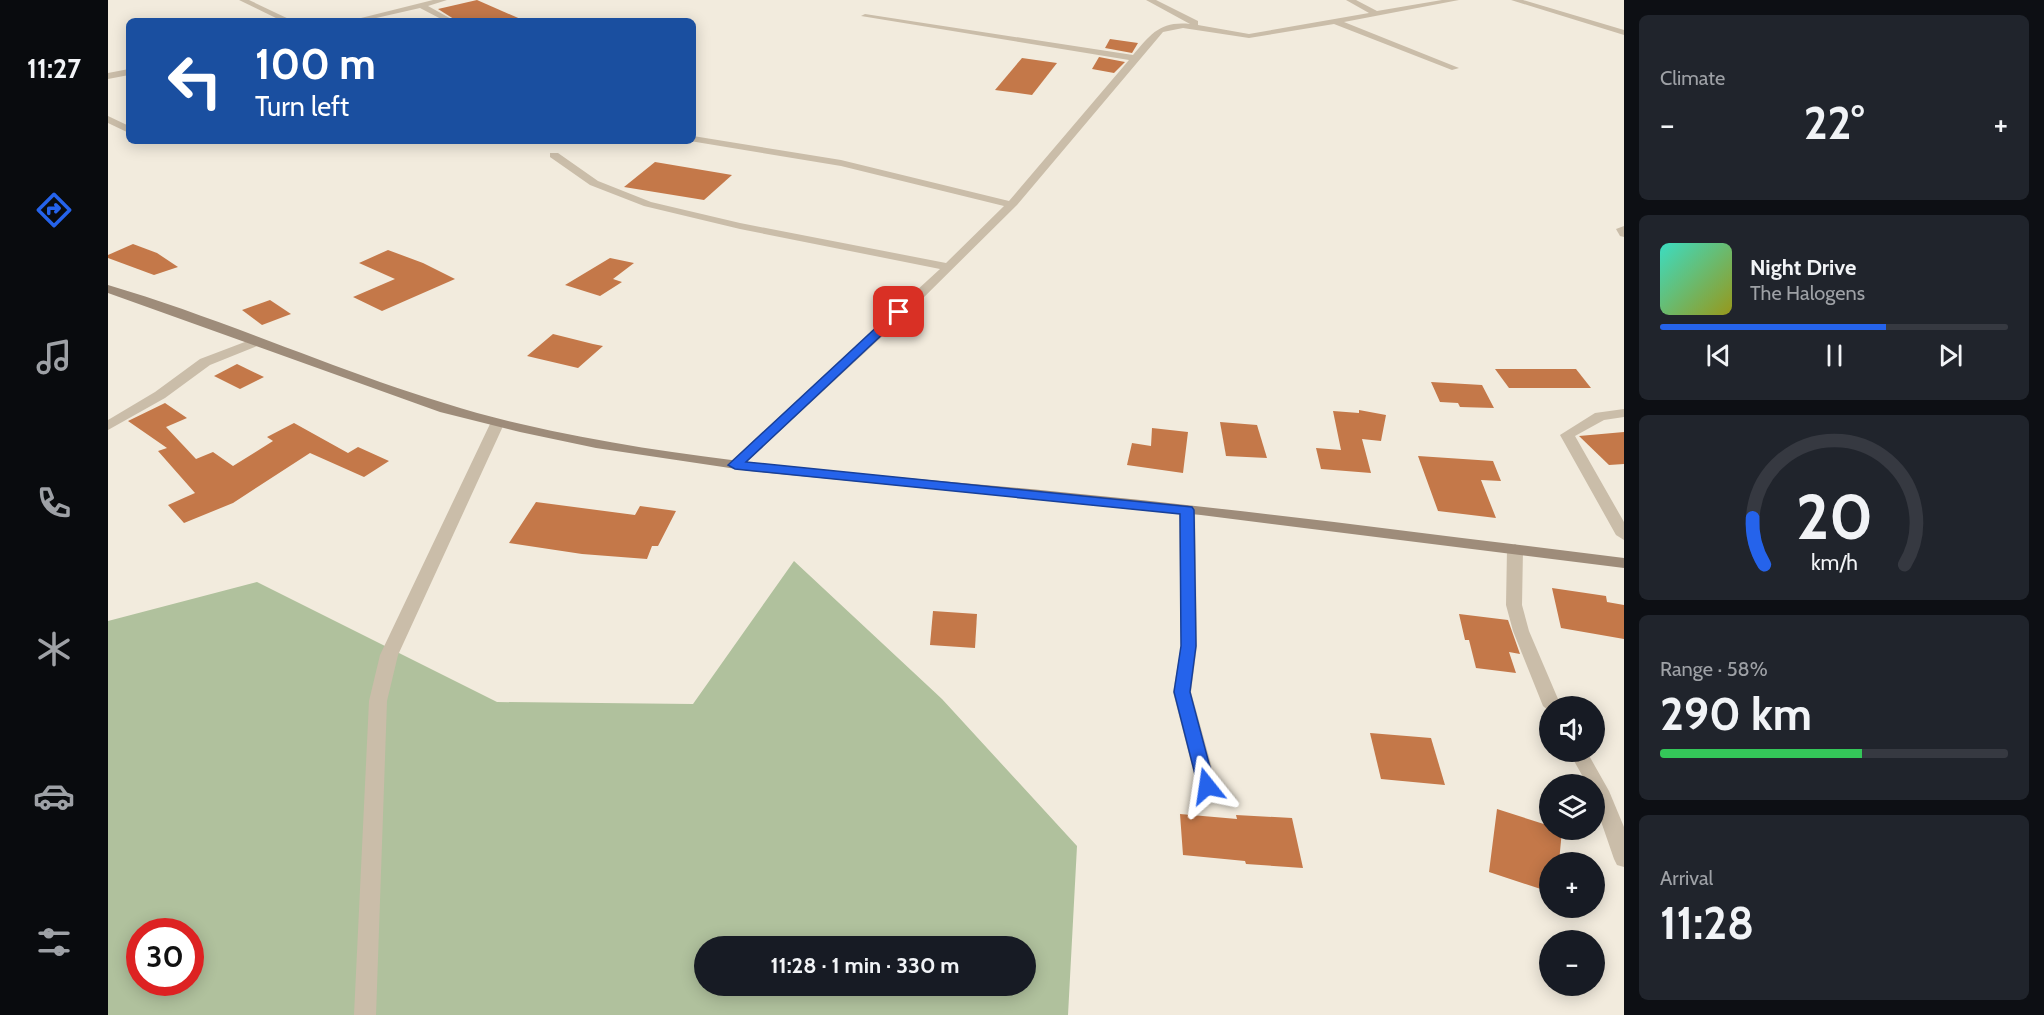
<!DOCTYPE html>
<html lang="en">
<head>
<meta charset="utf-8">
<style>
	body { margin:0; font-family:Cabin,sans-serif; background:#20242c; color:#f1f3f6; height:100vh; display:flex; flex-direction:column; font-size:22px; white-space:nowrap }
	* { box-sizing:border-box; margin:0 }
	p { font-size:20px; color:#9ea1a6 }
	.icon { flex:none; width:33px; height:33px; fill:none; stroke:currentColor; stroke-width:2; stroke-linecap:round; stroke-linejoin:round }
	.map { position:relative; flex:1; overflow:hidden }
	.panel { display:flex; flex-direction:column; gap:15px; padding:15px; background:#0d0f14; width:420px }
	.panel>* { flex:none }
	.hud { position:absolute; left:18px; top:18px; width:570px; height:126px; border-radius:9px; box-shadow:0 3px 15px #0003; background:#1a4fa0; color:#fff; overflow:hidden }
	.fabs { position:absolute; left:1431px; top:696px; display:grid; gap:12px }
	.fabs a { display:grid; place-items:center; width:66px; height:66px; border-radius:50%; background:#171b24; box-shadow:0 3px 15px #0003; font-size:30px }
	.speed { position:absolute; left:18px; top:918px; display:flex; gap:12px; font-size:30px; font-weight:700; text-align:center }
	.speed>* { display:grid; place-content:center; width:78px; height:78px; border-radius:50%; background:#171b24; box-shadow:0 3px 15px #0003; line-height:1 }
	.speed .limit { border:9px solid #d22; background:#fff; color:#111 }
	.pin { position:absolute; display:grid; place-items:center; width:51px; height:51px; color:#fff; margin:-26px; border-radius:12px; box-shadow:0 3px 9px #0006 }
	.me { position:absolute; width:66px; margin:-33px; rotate:345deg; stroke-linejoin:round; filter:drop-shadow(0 0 4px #0008) }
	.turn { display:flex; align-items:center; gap:21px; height:126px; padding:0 30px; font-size:27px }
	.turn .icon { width:78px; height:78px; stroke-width:2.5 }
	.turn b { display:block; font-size:42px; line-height:51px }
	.big { font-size:45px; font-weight:800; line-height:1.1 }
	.panel .tile { flex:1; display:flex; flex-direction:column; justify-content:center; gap:9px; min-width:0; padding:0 21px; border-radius:9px; background:#20242c }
	.panel .dial { align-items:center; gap:0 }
	.dial svg { height:156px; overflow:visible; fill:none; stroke:#363941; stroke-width:7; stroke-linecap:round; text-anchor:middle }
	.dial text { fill:#f1f3f6; stroke:none }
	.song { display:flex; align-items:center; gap:18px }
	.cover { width:72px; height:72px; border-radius:9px; background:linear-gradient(135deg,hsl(170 70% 55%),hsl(60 70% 35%)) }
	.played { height:6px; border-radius:3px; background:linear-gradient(90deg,#2563eb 65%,#363941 65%) }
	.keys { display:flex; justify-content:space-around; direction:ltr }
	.heat { display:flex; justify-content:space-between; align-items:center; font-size:33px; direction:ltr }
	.charge { height:9px; border-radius:4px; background:linear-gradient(90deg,#34c759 58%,#363941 0) }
	.trip { position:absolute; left:586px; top:936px; width:342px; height:60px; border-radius:30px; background:#171b24; box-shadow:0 3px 15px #0003; font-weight:800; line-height:60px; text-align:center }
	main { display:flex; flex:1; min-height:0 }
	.tab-bar { display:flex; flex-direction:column; width:108px; justify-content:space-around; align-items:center; background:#090b0e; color:#9ea1a6 }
	.tab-bar .icon { width:42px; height:42px }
	.tab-bar .on { color:#2563eb }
	.tab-bar b { font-size:27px; color:#f1f3f6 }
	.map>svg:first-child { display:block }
	.green { fill:#b0c19d; fill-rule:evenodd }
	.building { fill:#c47849 }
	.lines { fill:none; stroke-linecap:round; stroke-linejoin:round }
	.street { fill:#cabda9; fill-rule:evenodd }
	.secondary { fill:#9e8c7a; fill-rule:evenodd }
	.route { fill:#2563eb; stroke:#184099; stroke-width:1.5 }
</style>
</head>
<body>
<main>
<nav class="tab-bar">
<b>11:27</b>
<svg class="icon on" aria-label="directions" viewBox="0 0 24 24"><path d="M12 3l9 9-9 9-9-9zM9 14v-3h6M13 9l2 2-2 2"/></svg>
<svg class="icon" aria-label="music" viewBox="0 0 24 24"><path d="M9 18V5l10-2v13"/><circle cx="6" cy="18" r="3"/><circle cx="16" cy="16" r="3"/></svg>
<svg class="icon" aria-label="phone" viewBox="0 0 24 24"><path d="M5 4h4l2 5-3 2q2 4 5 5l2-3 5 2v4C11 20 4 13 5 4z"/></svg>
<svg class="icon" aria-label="climate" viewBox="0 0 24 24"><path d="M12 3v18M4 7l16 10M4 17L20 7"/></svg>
<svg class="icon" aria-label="car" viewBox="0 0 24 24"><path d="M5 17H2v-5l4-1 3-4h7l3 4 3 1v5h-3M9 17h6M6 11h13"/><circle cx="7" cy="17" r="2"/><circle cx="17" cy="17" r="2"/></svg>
<svg class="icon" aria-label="filters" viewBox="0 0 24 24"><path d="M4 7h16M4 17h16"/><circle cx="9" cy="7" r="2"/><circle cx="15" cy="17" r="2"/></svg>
</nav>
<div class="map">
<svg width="1516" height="1015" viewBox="0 0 1516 1015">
	<rect width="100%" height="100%" fill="#f2ebdd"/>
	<!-- green -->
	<path class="green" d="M686 561 834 699 969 846 960 1015H0V621L149 582 389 702 585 704ZM32 932H82V982H32ZM597 946H918V986H597Z"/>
	<!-- building -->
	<g class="building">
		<polygon points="369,0 417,21 349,21 330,9"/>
		<polygon points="1002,39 1030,43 1024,53 997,48"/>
		<polygon points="991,57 1017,62 1006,73 984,69"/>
		<polygon points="914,58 949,63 924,95 887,90"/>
		<polygon points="547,162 624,175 596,200 516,187"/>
		<polygon points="25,244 49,253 70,267 46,275 0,258 0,255"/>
		<polygon points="280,250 315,263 347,279 274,311 245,297 287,279 251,263"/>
		<polygon points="502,258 526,263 505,279 514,282 492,296 457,285"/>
		<polygon points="162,300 183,314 154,325 134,310"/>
		<polygon points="445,334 485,344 495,346 470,368 419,356"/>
		<polygon points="129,364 156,377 132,389 106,376"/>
		<polygon points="1387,369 1468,369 1483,388 1401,388"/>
		<polygon points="1323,382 1374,385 1386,408 1352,407 1350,403 1332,402"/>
		<polygon points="57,403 79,418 58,427 88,459 105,452 125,466 165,441 159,437 186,423 240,453 250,447 281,461 256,477 202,453 125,503 76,523 60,505 87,493 50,451 59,448 20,421"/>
		<polygon points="1251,410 1278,415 1273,441 1254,439 1263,473 1213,469 1208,448 1233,450 1225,411 1251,413"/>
		<polygon points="1112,422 1149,425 1159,458 1118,456"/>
		<polygon points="1044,428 1080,432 1075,473 1019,465 1024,443 1043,446"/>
		<polygon points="1516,432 1516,464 1501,465 1471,436"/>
		<polygon points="1310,456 1385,461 1393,481 1373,480 1388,518 1330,511"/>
		<polygon points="428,502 527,515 532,506 568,511 550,546 544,546 539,559 474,554 401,543"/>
		<polygon points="1444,588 1498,596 1499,602 1516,605 1516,639 1453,628"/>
		<polygon points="825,611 869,614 867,648 822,645"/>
		<polygon points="1351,614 1400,620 1412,654 1401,652 1408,673 1368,668 1361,640 1357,640"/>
		<polygon points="1262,733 1323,738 1337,785 1273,779"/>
		<polygon points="1389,809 1442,826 1442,830 1454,830 1451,862 1442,862 1442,892 1381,872"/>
		<polygon points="1072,814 1129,819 1128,815 1184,818 1195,868 1138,864 1137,861 1075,855"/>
	</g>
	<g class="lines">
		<!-- street -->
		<g class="street">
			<polygon points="131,0 141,0 185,21 174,21"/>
			<polygon points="325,0 339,0 320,6 347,21 337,21 312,8 255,21 241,21"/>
			<path d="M1038 0H1048L1090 21V25L1141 34 1261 13 1238 0H1248L1269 11 1334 0H1351L1236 22 1351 68 1344 70 1226 24 1141 38 1075 28 1055 32 909 205 807 306 632 468H622L620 465 622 462 832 269 632 229 536 206 482 185 442 157V153H450L490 181 543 202 632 223 838 263 896 206 733 166 582 141H585V136L733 160 901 201 1021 60 753 16 757 14 1025 55C1043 34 1052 21 1082 24Z"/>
			<polygon points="1403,0 1415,0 1516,30 1516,35"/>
			<polygon points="21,69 21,75 0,79 0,73"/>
			<polygon points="0,116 21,126 21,133 0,123"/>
			<polygon points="1516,226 1516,237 1512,236 1508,229"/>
			<polygon points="150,337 156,341 154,344 102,365 57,398 0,430 0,420 47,392 92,359"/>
			<polygon points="1516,409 1516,417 1496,420 1467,436 1516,522 1516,540 1508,535 1452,435 1487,413"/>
			<polygon points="389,420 396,424 290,655 279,701 268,1015 246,1015 261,701 272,655 382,424"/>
			<polygon points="1079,505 1087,510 1089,646 1083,692 1109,786 1106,791 1099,793 1092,791 1089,786 1065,692 1073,646 1071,510"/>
			<polygon points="1407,544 1415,549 1414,605 1421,631 1453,706 1442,706 1442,712 1435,706 1405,631 1398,605 1399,549"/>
			<polygon points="1461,752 1479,752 1501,791 1516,827 1516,867 1509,865 1506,859 1486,801 1486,784 1479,784"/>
		</g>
		<!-- secondary -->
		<path class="secondary" d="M0 285C139 326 271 391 413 424 589 465 772 474 952 492 1141 510 1328 535 1516 558V568L1093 515 642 471 488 448 412 432 332 412 0 293Z"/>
	</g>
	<!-- route -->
	<polygon class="route" points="791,309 796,312 795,315 638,462 1084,507 1086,510 1088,646 1082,692 1107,786 1105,791 1099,793 1092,791 1090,786 1066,692 1073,646 1072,514 627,469 620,465 787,310"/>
</svg>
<div class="fabs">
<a><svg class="icon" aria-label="sound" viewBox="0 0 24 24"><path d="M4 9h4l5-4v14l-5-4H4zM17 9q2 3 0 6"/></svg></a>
<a><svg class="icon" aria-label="layers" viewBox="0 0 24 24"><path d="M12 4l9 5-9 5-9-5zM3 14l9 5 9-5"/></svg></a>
<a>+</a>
<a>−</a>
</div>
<div class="speed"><div class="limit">30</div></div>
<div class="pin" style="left:791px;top:312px;background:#d93025"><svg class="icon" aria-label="arrive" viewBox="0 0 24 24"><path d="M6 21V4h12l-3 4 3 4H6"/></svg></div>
<svg class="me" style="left:1099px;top:786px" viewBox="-20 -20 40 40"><path d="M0-17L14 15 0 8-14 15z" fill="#2563eb" stroke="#fff" stroke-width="4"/></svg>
<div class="trip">11:28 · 1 min · 330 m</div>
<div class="hud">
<div class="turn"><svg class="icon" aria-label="left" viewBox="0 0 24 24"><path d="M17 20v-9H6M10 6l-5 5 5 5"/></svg><div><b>100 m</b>Turn left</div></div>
</div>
</div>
<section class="panel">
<div class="tile"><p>Climate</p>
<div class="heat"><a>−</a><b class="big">22°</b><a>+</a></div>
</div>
<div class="tile">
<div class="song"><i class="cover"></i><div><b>Night Drive</b><p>The Halogens</p></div></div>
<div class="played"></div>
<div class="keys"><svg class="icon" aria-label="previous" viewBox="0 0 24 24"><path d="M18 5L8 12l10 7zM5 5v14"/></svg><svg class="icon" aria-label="pause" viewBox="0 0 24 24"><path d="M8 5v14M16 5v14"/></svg><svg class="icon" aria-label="next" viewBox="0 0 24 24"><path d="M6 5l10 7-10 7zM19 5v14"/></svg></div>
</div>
<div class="tile dial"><svg viewBox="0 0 100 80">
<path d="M14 69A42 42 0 1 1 86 69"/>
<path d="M14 69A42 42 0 0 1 8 45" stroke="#2563eb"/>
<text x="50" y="56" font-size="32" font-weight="700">20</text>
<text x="50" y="72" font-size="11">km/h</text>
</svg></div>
<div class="tile"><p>Range · 58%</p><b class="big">290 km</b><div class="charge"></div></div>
<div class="tile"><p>Arrival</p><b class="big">11:28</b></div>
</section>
</main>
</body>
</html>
